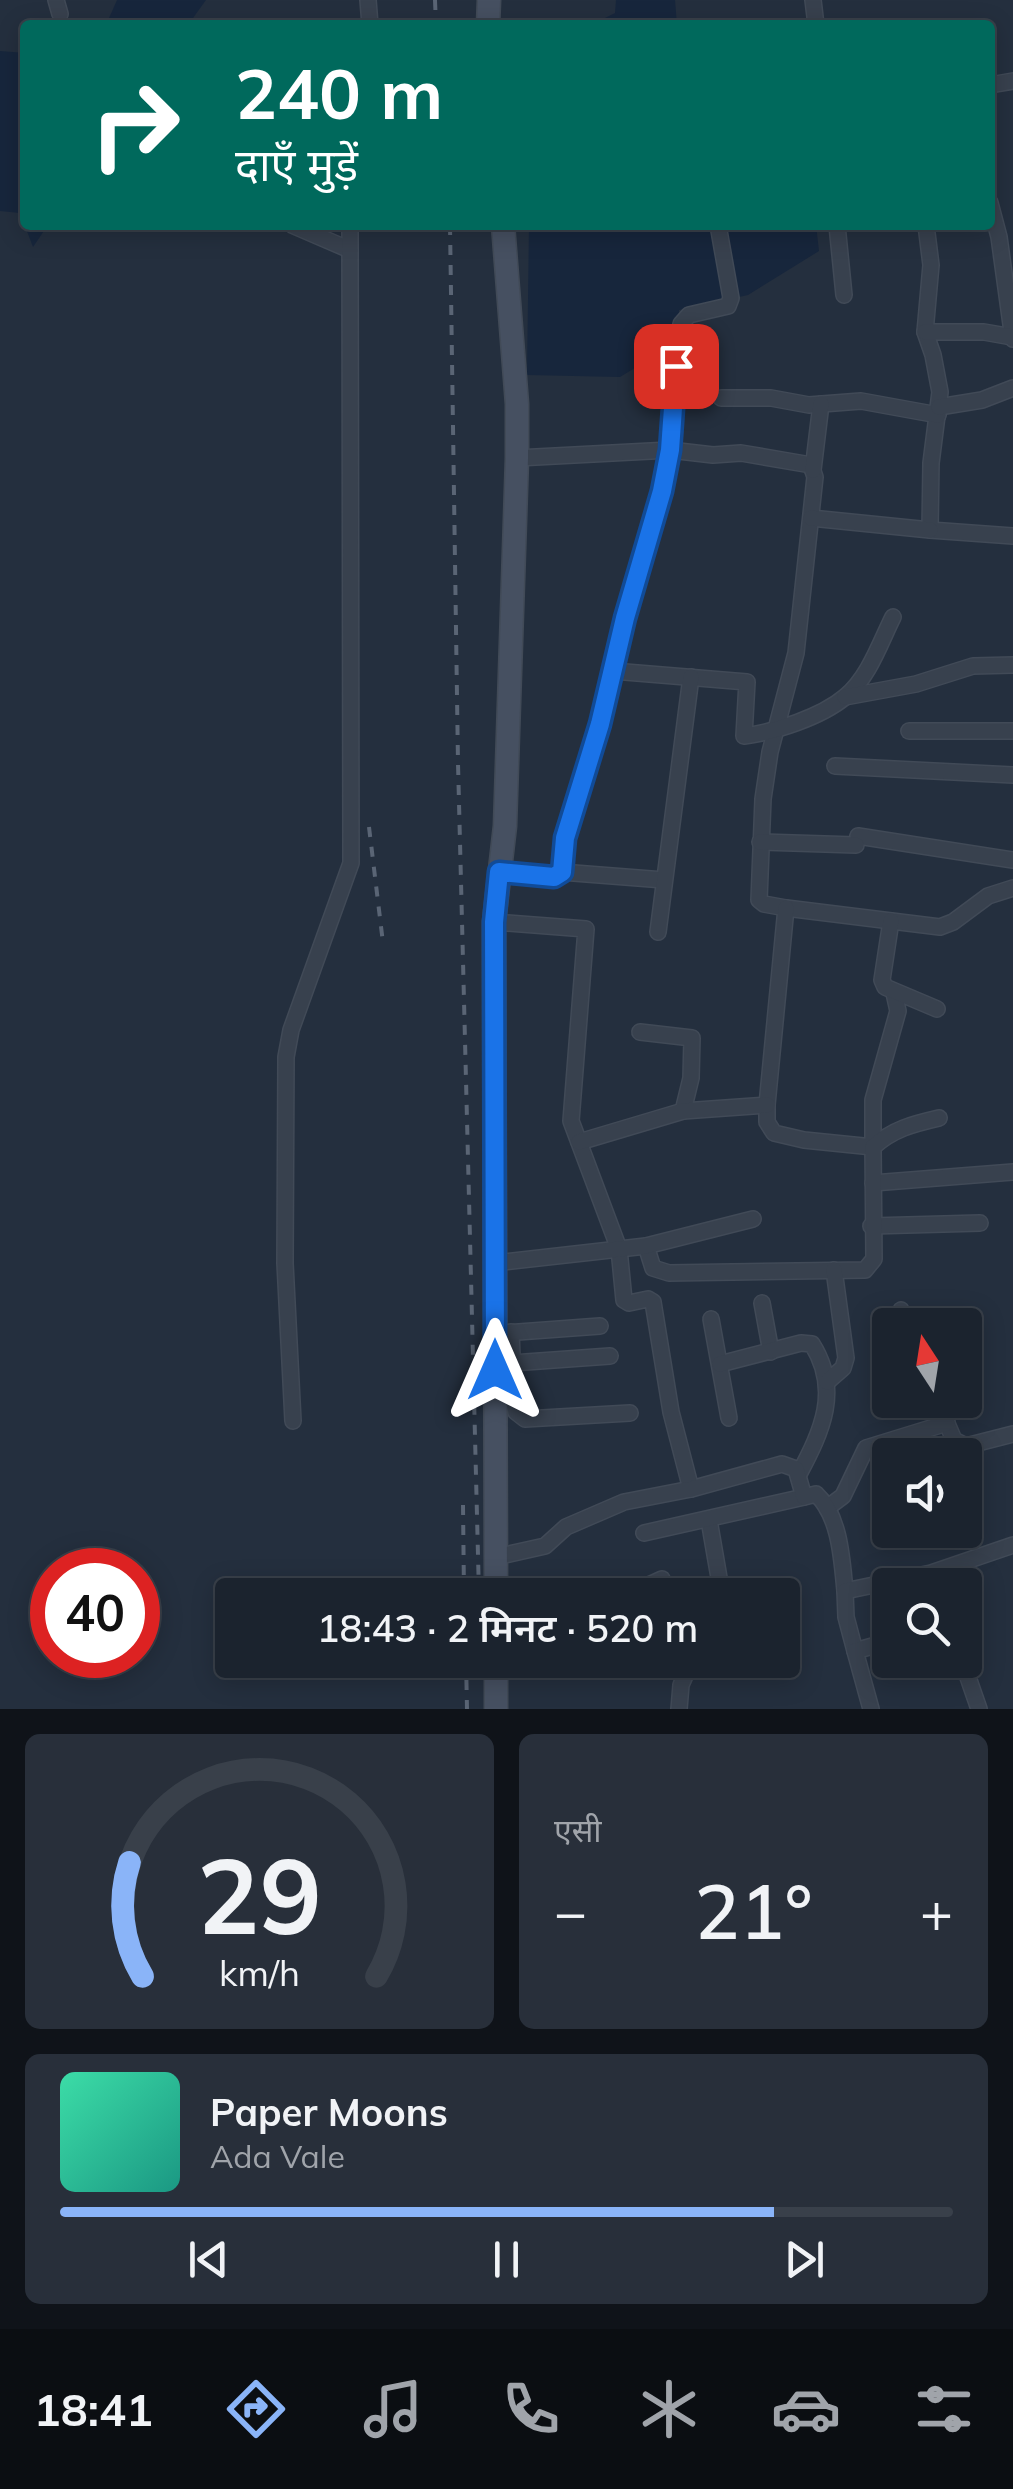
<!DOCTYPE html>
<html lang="hi">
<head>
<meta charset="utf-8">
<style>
	body { margin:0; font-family:Mulish,"Noto Sans Devanagari",sans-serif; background:#282f3a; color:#f1f3f6; height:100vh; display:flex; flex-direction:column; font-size:38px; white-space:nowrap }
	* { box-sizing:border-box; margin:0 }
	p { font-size:32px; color:#a0a4aa }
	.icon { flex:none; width:55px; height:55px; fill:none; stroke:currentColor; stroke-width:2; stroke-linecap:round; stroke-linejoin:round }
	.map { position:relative; height:1709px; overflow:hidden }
	.panel { display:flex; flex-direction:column; gap:25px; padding:25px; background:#0f1319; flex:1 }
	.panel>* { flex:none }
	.hud { position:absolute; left:20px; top:20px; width:975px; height:210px; border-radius:10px; box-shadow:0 5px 25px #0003,0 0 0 2px #39404a; background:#00695c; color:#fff; overflow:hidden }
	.needle { width:65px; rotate:348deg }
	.controls { position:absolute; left:872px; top:1308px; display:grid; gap:20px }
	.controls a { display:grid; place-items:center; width:110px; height:110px; border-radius:10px; background:#1b232e; box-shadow:0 5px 25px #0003,0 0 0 2px #39404a; font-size:50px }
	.speed { position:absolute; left:30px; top:1548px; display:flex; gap:20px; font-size:50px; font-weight:700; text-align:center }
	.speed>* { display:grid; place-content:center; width:130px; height:130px; border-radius:50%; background:#1b232e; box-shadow:0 5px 25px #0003,0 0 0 2px #39404a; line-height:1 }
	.speed .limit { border:15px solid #d22; background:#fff; color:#111 }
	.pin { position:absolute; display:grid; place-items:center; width:85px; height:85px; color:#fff; margin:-42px; border-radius:20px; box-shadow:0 5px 15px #0006 }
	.me { position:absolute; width:110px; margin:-55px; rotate:0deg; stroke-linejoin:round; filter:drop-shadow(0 0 8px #0008) }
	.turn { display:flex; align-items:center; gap:35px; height:210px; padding:0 50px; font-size:45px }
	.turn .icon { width:130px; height:130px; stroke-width:2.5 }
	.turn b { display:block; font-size:70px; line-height:85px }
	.big { font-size:75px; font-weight:600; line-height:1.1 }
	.panel .tile { flex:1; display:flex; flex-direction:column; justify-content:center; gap:15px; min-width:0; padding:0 35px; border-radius:15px; background:#282f3a }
	.panel .dial { align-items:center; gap:0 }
	.dial svg { height:260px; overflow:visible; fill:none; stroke:#39404a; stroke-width:7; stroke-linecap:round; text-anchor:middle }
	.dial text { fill:#f1f3f6; stroke:none }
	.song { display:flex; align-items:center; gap:30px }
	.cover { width:120px; height:120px; border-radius:15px; background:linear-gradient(135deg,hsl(160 70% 55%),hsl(170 70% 35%)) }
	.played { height:10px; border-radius:5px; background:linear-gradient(90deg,#8ab4f8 80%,#39404a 80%) }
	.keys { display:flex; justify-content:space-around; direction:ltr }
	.heat { display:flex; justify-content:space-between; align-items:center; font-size:55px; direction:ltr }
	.panel .tiles { flex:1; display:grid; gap:25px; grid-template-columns:1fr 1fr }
	.tile:last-child { grid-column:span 2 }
	.trip { position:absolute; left:215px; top:1578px; width:585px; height:100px; border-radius:10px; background:#1b232e; box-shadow:0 5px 25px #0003,0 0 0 2px #39404a; font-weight:600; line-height:100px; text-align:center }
	.tab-bar { display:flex; height:160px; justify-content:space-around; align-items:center; background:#0b0e12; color:#a0a4aa }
	.tab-bar .icon { width:70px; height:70px }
	.tab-bar .on { color:#8ab4f8 }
	.tab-bar b { font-size:45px; color:#f1f3f6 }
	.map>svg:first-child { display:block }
	.water { fill:#17263c }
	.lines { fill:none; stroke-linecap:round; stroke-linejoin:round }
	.street-casing { stroke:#414a57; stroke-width:18 }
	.secondary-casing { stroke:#414a57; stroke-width:25 }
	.street { stroke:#38414e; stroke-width:15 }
	.secondary { stroke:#465061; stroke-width:22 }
	.rail { stroke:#5a6575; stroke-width:4; stroke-dasharray:10 10; stroke-linecap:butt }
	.route-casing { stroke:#114b97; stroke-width:25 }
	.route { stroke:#1a73e8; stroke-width:18 }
</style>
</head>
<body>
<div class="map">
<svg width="1013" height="1709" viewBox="0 0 1013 1709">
	<rect width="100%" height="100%" fill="#242f3e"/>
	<!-- water -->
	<g class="water">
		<polygon points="117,0 206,0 188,25 106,25"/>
		<polygon points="616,0 675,0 677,25 591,25 615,13"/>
		<polygon points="0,51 25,53 25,225 48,225 33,247 20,213 0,211"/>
		<polygon points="529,225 816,225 819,251 748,295 679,310 676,356 643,363 620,377 527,375"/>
	</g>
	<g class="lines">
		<defs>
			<g id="street">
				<polyline points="56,0 60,14"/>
				<polyline points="368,0 370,25"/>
				<polyline points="813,0 816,25"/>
				<polyline points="990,85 1013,81"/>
				<polyline points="990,203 999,237 1013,339"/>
				<polyline points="292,225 350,250"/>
				<polyline points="837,225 844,295"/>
				<polyline points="926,225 931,265 925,332 933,355 940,392 931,463 930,530 1013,536"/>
				<polyline points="925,332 984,332 1012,337"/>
				<polyline points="721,398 771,398 809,405 861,401 938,415"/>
				<polyline points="939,407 982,400 1013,388"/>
				<polyline points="517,458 670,450 713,455 741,453 811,465 815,477 796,653 770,752 763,799 759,900 764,904 786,908 940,927 953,922 988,896 1013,888"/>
				<polyline points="813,470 821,404"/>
				<polyline points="811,518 930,530"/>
				<path d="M613 671 747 682 744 736C775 732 821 717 845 697 869 677 880 643 893 617"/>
				<polyline points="845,697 916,684 973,666 1013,665"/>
				<polyline points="909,731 1013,731"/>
				<polyline points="835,766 1013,775"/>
				<polyline points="858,836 1013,860"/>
				<polyline points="760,842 856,845"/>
				<polyline points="499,871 554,877 561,872 565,838 600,724 625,618 662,491 670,450 681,324 689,315 728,306 731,298 718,225"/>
				<polyline points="561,872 664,880"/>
				<polyline points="786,908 767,1105 767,1122 774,1133 804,1140 873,1147 873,1100 898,1011 894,993"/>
				<polyline points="891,921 882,980 885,987 937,1009"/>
				<polyline points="494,922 586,929 571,1121 619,1249 624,1300 629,1303 648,1299 653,1302 671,1412 691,1489"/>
				<polyline points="658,932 691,677"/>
				<polyline points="640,1032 692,1038 691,1078 683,1111"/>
				<polyline points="579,1142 683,1111 767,1105"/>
				<polyline points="873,1183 1013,1172"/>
				<polyline points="871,1226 980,1223"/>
				<path d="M646 1246 653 1268 669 1273 865 1270 874 1259 873 1147C893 1129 913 1124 939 1118"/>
				<polyline points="495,1263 646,1246 753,1219"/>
				<polyline points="762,1303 771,1352"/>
				<polyline points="901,1310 907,1325"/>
				<polyline points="711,1319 729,1418"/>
				<polyline points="511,1332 514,1403 516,1412 525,1419 630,1413"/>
				<polyline points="504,1333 600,1326"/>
				<polyline points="512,1363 610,1356"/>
				<path d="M720 1364 801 1343 812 1344C841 1390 822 1431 799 1474"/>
				<polyline points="827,1382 843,1368 846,1358 834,1270"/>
				<polyline points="937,1400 954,1440 966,1446 1013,1434"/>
				<polyline points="293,1421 285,1263 286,1057 291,1030 351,863 350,225"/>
				<polyline points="827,1508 843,1496 866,1448 947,1423"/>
				<polyline points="709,1520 722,1595"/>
				<polyline points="644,1533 804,1497"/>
				<path d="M496 1557 545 1546 566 1527 624 1502 691 1489 782 1464 796 1469 804 1497 816 1494C840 1516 842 1560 845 1591"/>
				<polyline points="627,1595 662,1579"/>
				<polyline points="855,1651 846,1617 845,1591 931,1573 1013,1545"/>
				<polyline points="962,1660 979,1709"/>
				<polyline points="679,1709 681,1685 692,1660"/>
				<polyline points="871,1709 855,1651 890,1641"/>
			</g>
			<g id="secondary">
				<polyline points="488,25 489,0"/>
				<polyline points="496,1595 494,922 505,826 517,458 517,404 503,225"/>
				<polyline points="496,1709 496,1660"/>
			</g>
		</defs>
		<!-- street casing -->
		<use href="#street" class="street-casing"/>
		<!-- secondary casing -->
		<use href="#secondary" class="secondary-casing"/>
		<!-- street -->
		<use href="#street" class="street"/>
		<!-- secondary -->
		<use href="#secondary" class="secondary"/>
		<!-- rail -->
		<g class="rail">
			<polyline points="435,0 436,25"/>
			<polyline points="450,225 458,763 479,1595"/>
			<polyline points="369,827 383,943"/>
			<polyline points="463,1505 464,1595"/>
			<polyline points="466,1660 467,1709"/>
		</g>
	</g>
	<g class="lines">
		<defs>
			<polyline id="route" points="495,1370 494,922 499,872 554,877 562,872 565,838 600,724 625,618 662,491 670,450 676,366"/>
		</defs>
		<!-- route casing -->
		<use href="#route" class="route-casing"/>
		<!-- route -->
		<use href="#route" class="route"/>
	</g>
</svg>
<div class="controls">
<a><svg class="needle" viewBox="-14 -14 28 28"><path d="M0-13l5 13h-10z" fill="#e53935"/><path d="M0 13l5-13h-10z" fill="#a0a4aa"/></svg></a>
<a><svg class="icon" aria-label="sound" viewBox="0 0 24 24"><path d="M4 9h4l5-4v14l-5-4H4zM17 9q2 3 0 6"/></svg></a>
<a><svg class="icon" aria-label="search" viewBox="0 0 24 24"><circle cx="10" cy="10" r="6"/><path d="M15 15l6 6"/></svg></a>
</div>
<div class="speed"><div class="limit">40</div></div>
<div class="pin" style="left:676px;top:366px;background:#d93025"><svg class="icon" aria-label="arrive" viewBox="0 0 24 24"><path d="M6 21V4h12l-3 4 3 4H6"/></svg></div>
<svg class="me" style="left:495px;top:1370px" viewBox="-20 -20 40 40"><path d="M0-17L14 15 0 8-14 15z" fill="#1a73e8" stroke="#fff" stroke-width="4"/></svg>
<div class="trip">18:43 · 2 मिनट · 520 m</div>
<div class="hud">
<div class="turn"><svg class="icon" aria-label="right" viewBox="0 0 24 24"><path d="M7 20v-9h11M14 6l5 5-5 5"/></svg><div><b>240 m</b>दाएँ मुड़ें</div></div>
</div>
</div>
<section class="panel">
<div class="tiles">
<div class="tile dial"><svg viewBox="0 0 100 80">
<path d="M14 69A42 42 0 1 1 86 69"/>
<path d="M14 69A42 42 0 0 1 10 34" stroke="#8ab4f8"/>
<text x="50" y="56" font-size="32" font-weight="700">29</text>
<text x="50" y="72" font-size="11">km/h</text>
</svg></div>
<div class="tile"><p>एसी</p>
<div class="heat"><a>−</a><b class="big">21°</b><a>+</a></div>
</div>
<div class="tile">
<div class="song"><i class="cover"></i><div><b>Paper Moons</b><p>Ada Vale</p></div></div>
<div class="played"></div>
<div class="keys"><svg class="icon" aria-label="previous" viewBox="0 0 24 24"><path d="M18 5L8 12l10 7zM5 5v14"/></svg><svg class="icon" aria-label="pause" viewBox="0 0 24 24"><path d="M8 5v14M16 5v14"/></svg><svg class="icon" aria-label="next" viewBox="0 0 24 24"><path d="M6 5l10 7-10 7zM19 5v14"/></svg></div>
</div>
</div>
</section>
<nav class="tab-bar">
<b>18:41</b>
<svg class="icon on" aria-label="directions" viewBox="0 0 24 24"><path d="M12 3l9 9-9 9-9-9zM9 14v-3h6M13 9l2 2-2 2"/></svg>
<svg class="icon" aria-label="music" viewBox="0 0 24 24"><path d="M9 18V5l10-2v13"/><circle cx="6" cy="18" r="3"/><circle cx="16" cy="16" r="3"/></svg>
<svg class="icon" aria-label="phone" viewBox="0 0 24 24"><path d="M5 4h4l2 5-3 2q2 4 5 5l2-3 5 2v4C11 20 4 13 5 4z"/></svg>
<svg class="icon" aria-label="climate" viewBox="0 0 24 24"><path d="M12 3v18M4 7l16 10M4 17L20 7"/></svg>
<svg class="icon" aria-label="car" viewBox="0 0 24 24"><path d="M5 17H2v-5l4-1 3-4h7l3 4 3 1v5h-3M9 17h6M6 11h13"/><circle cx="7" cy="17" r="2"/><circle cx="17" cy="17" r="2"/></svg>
<svg class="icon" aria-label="filters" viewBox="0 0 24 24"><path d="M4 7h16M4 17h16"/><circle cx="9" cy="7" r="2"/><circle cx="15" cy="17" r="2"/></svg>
</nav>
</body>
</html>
